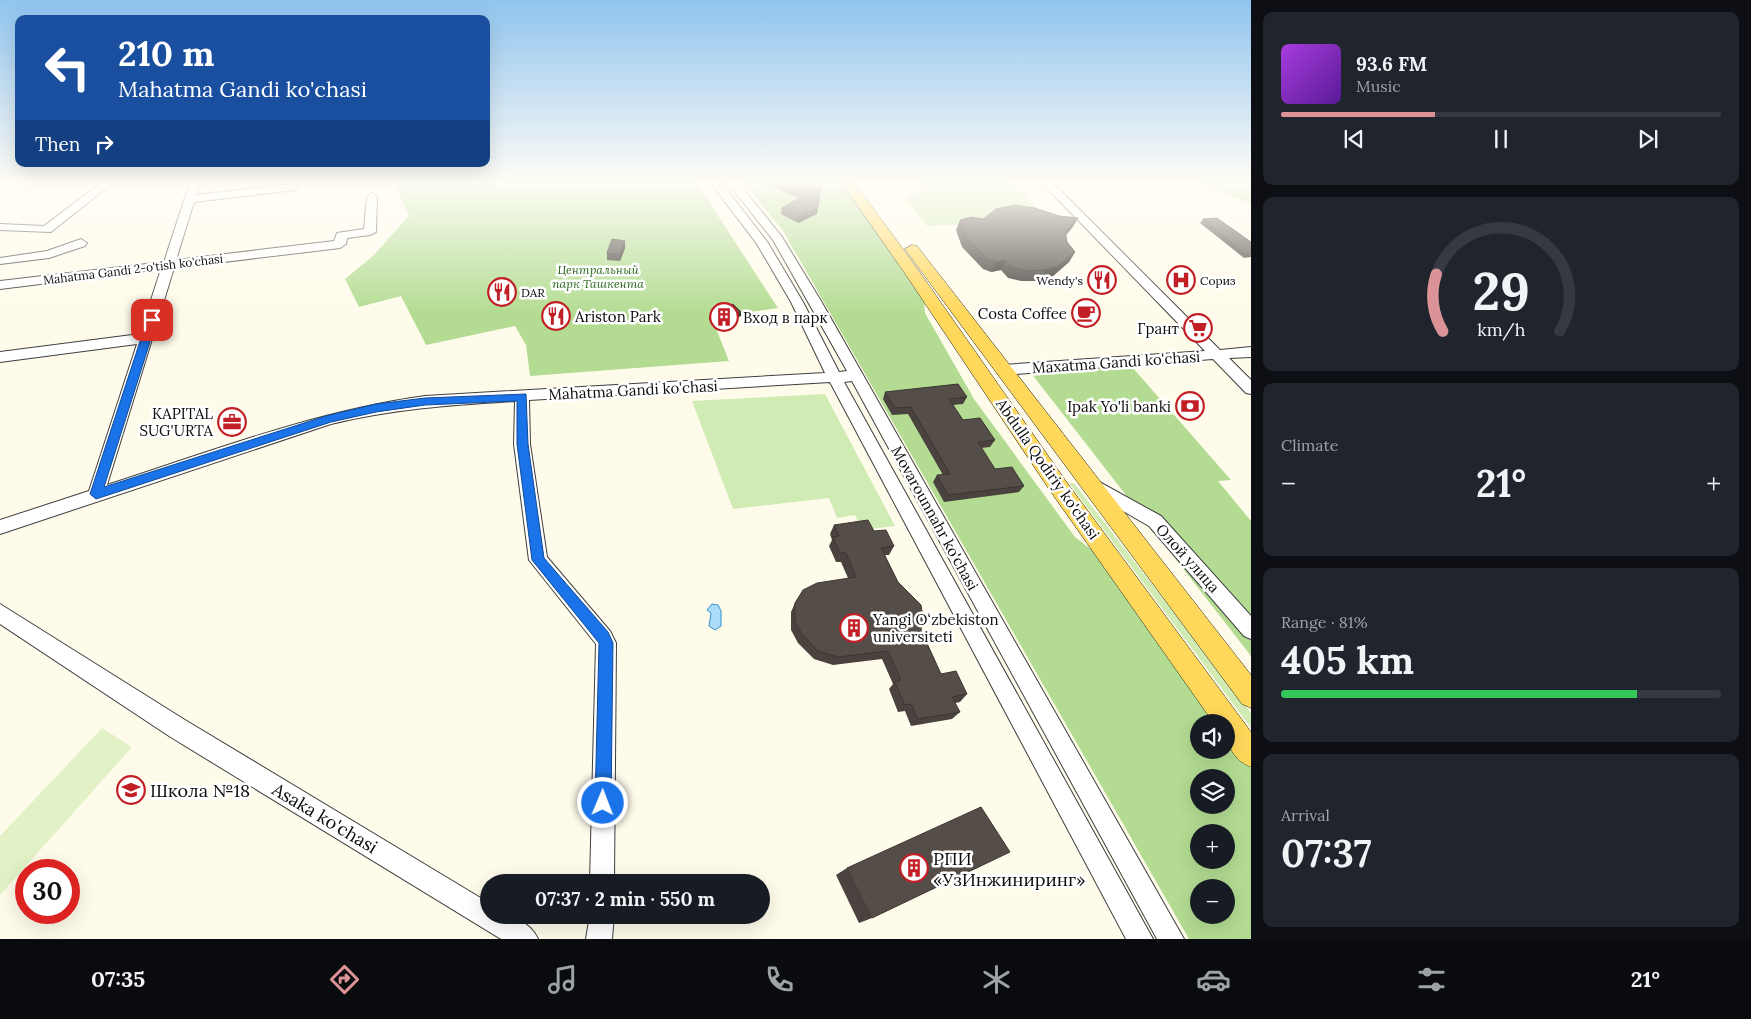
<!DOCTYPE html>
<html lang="en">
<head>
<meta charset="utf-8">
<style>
	body { margin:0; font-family:Lora,serif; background:#20242c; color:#f1f3f6; height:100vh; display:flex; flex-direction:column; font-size:19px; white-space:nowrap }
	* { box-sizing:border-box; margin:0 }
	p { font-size:16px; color:#9ea1a6 }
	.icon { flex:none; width:28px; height:28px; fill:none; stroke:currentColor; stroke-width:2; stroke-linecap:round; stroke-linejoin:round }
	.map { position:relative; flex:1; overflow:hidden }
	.details { display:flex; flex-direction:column; gap:12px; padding:12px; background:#0d0f14; width:500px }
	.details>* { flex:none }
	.guide { position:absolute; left:15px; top:15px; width:475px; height:152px; border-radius:10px; box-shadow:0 5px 20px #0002; background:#1a4fa0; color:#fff; overflow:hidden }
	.tools { position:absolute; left:1190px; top:714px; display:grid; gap:10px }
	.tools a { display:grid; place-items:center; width:45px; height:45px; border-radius:50%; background:#171b24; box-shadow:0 5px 20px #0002; font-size:25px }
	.speed { position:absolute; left:15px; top:859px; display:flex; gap:10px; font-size:25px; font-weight:700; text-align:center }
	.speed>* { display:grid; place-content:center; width:65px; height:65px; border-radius:50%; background:#171b24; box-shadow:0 5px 20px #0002; line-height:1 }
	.speed .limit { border:8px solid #d22; background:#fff; color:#111 }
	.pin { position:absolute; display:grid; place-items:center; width:42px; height:42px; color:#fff; margin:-21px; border-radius:10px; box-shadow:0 2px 8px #0006 }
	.me { position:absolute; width:55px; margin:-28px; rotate:1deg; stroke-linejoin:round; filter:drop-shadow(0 0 4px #0008) }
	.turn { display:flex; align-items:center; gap:18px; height:105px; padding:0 20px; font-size:22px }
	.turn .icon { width:65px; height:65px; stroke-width:2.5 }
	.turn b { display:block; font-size:35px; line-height:42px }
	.then { display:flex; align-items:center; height:48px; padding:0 20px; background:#0003; gap:10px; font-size:19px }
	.big { font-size:38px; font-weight:800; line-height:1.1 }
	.details .card { flex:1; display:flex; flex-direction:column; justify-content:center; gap:8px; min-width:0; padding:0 18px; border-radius:10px; background:#20242c }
	.details .dial { align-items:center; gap:0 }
	.dial svg { height:130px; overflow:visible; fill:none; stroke:#363941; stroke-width:7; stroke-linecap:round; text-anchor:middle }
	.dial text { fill:#f1f3f6; stroke:none }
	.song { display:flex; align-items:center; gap:15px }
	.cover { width:60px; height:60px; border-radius:8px; background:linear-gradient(135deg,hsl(280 70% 55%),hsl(270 70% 35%)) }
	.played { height:5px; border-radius:2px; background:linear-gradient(90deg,#dc9398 35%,#363941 35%) }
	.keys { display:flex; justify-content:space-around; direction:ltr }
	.heat { display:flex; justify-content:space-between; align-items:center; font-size:28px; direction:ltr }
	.charge { height:8px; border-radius:4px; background:linear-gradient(90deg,#34c759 81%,#363941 0) }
	.trip { position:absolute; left:480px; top:874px; width:290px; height:50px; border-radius:25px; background:#171b24; box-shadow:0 5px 20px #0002; font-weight:800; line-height:50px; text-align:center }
	.tab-bar { display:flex; height:80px; justify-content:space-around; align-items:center; background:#090b0e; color:#9ea1a6 }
	.tab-bar .icon { width:35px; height:35px }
	.tab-bar .selected { color:#dc9398 }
	.tab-bar b { font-size:22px; color:#f1f3f6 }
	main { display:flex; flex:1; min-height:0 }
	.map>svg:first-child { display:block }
	.green { fill:#d0ebb3 }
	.forest { fill:#b3dc92; fill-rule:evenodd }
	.pitch { fill:#e2f2c6 }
	.water { fill:#addcf9; stroke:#3192d3 }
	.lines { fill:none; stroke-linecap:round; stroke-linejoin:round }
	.minor-casing { stroke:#3f3f3f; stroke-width:2 }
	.major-casing { stroke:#1d1d1d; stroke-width:1 }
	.minor { fill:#fff; fill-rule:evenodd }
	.major { fill:#ffd85b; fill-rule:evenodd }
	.wall { fill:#49423e }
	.shaded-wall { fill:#3c3632 }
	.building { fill:#554d48; stroke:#3c3632 }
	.route { fill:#1a73e8; stroke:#114b97 }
	.labels { text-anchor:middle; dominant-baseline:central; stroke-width:5; stroke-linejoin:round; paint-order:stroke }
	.far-street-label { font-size:12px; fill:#0c0c0c; stroke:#fff }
	.far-park-label { font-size:12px; font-style:italic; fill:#29671a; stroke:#fff }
	.far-poi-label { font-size:12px; fill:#0c0c0c; stroke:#fff; text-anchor:start }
	.poi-label { font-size:15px; fill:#0c0c0c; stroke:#fff; text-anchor:end }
	.street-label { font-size:15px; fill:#0c0c0c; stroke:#fff }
	.near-poi-label { font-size:18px; fill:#0c0c0c; stroke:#fff; text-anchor:start }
	.near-street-label { font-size:18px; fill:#0c0c0c; stroke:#fff }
</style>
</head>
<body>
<main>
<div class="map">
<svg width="1251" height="939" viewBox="0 0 1251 939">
	<rect width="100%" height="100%" fill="#fffbeb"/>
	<!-- green -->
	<g class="green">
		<polygon points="916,182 1012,182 1041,213 971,224 927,226 907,202 908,197 922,192"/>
		<polygon points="825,394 895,526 862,530 855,515 837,518 829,498 733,509 692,401"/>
		<polygon points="1069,483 1074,483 1251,713 1251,728"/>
	</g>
	<!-- forest -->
	<g class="forest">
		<path d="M397 182H696L778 308C756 312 730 311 717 331L729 361 530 376 526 345 515 326 426 345 401 296 359 307 345 279 373 256 409 216 396 187Z"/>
		<path d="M743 182H842L924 299 925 313 974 399 1075 537 1100 556 1219 722H1199V750H1226V733L1251 769V939H1189L782 229ZM1199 778H1226V805H1199ZM1199 832H1226V860H1199ZM1199 888H1226V915H1199Z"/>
		<polygon points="1200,182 1251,182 1251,203 1210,189"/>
		<polygon points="1133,368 1231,480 1218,481 1251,521 1251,656 1031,373"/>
	</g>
	<!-- pitch -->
	<polygon class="pitch" points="102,728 132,747 0,895 0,836"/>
	<!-- water -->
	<polygon class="water" points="712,604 718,605 721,611 721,626 715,630 709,626 711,613 707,610"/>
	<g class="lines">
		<defs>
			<g id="minor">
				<polygon points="102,182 114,182 51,232 0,230 0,224 44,226"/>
				<path d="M190 182H200L196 195 295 184 300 187 295 190 194 202 176 260 334 241 337 233 364 229 367 196 372 193 377 196 376 232 370 235 347 238 346 244 340 248 174 268 107 485C212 451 316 411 425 396L825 373 791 302 757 244 710 182H721L768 243 803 302 839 372 847 371 773 240 727 182H738L782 237 821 301 1184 939H1157L852 381 844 382 1153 939H1126L830 382 529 400 530 444 547 557 610 631 616 643 614 882H590L596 644 529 560 514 444 515 401C450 405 394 409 331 424L0 534V520L89 491 137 344 0 362V352L140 334 161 269 0 289V281L164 262Z"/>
				<polygon points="1041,182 1052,182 1220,350 1251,347 1251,357 1229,358 1251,380 1251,394 1246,393 1213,359 1003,375 998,373 996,370 998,367 1003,365 1205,351"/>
				<polygon points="81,239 87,243 85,246 49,258 0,264 0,258 47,251"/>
				<polygon points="1094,479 1161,516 1251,616 1251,639 1244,636 1149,526 1088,491 1086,486 1088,481"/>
				<path d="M0 604 185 720 489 903V915C508 915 530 920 538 939H501L169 736 0 624Z"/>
				<polygon points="590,915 614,915 612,939 586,939"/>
			</g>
			<g id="major">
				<path d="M841 182H854L916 267 1065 480 1251 732V767C1231 759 1226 742 1226 722H1213L1051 492 904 272Z"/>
				<polygon points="912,245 917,246 1251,675 1251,708 1242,704 907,252 905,249"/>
			</g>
		</defs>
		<!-- minor casing -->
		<use href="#minor" class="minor-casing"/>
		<!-- major casing -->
		<use href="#major" class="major-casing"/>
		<!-- minor -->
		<use href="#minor" class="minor"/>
		<!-- major -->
		<use href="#major" class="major"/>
	</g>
	<!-- wall -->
	<g class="wall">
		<polygon points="761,182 806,182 817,214 798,223 781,214 782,208 799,198"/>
		<polygon points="1059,216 1078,218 1072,228 1066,235 1067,242 1075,252 1069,262 1053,276 1039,281 1021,281 1008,278 1001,270 991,272 983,269 962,247 956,230 960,220"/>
		<polygon points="1203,219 1251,242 1251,257 1244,258 1200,223"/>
		<polygon points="625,248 620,261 607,260 607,253"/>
		<polygon points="741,316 732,319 723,326 709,320 709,317"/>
		<polygon points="885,392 967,397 963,404 953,405 963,420 995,440 990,447 981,448 995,469 1024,486 1019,492 944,502 933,482 937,475 943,475 908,414 892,415 883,399"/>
		<polygon points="834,525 874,531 894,546 889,555 885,555 941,674 967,694 960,702 955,703 960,712 952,719 911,726 905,711 898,712 889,689 893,684 882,659 833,665 814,659 798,643 791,630 791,612 795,603 848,578 841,562 836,562 829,546 832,540 830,534"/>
		<polygon points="847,868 872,918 859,923 836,875"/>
	</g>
	<!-- shaded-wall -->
	<g class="shaded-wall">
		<polygon points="818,207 817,214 798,223 799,217"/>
		<polygon points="1078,218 1072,228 1060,241 1065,231"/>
		<polygon points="625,241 625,248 620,261 620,255"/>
		<polygon points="1075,252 1069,262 1053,276 1039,281 1045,270"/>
		<polygon points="1006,260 1001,270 991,272 996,262"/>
		<polygon points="741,312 741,316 732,319 723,326 723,322 732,315"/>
	</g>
	<!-- building -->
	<g class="building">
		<polygon points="777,182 806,182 818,187 821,186 818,207 799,217 782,208 806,194"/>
		<polygon points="1015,205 1035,208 1059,216 1078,218 1065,231 1067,242 1075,252 1058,266 1045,270 1027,271 1013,268 1006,260 996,262 988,259 966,237 960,220 971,217 983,219 996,209"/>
		<polygon points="1217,218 1251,242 1251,254 1246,255 1203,219"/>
		<polygon points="612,239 625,241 620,255 607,253"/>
		<polygon points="733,304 741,312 732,315 723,322 709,317 715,311"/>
		<polygon points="958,384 967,397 949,399 963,420 980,418 995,440 978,442 995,469 1012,467 1024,486 948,495 937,475 950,474 911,407 895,408 885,392"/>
		<polygon points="868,520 874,531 886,530 894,546 881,548 898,582 921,605 923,618 921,630 941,674 956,671 967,694 952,697 960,712 918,719 911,704 905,705 895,682 901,680 888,651 838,657 818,651 802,634 795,622 795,603 803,590 817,583 856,577 846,553 840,553 833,537 839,536 834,525"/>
		<polygon points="981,807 1010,852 872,918 847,868"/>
	</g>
	<!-- sky -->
	<linearGradient id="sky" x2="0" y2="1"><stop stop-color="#90c4ef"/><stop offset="0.58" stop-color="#fffdf6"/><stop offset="1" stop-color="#fffdf6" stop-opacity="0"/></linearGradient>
	<rect width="1251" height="314" fill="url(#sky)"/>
	<!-- route -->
	<polygon class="route" points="152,317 157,320 104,487 326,416 376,404 425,398 526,394 528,444 544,558 608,632 613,643 611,803 609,808 603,811 598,808 595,803 599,643 532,560 517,444 517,401 425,405 376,412 331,422 96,499 90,494 147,320"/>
	<!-- icons -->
	<defs>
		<symbol id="restaurant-ring" viewBox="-11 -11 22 22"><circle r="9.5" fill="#fff" stroke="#c21e25" stroke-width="1.5"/><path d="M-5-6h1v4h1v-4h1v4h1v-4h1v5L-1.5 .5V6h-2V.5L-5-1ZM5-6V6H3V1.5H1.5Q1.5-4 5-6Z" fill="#c21e25"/></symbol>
		<symbol id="hospital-ring" viewBox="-11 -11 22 22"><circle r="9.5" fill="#fff" stroke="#c21e25" stroke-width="1.5"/><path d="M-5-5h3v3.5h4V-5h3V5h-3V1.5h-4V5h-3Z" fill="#c21e25"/></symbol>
		<symbol id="cafe-ring" viewBox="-11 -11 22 22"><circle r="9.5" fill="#fff" stroke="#c21e25" stroke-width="1.5"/><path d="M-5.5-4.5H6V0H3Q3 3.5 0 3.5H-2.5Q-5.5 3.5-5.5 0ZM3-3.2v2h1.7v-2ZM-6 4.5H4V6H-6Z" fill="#c21e25"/></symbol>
		<symbol id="building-ring" viewBox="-11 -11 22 22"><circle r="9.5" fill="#fff" stroke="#c21e25" stroke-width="1.5"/><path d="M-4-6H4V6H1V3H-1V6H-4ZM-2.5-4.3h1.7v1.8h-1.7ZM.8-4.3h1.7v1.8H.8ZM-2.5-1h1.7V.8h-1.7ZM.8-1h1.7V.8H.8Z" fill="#c21e25"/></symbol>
		<symbol id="supermarket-ring" viewBox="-11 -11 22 22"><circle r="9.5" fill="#fff" stroke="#c21e25" stroke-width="1.5"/><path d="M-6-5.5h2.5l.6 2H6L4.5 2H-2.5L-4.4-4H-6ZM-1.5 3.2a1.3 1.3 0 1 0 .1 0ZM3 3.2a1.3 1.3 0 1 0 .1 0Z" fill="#c21e25"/></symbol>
		<symbol id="bank-ring" viewBox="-11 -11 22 22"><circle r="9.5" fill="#fff" stroke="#c21e25" stroke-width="1.5"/><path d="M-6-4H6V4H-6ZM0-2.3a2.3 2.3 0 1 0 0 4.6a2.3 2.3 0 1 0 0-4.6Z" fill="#c21e25"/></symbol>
		<symbol id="office-ring" viewBox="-11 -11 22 22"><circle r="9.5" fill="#fff" stroke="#c21e25" stroke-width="1.5"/><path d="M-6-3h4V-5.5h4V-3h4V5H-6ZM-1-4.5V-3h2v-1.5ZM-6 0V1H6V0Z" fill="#c21e25"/></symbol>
		<symbol id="school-ring" viewBox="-11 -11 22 22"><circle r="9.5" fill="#fff" stroke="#c21e25" stroke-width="1.5"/><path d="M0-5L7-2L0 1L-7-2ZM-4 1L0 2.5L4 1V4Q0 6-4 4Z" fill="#c21e25"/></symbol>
	</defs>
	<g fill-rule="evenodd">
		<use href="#restaurant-ring" x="1086" y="264" width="32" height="32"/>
		<use href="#hospital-ring" x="1165" y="264" width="32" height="32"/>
		<use href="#restaurant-ring" x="486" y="276" width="32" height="32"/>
		<use href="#cafe-ring" x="1070" y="297" width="32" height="32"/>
		<use href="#restaurant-ring" x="540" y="300" width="32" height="32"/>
		<use href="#building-ring" x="708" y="301" width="32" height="32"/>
		<use href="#supermarket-ring" x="1182" y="312" width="32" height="32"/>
		<use href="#bank-ring" x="1174" y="390" width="32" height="32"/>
		<use href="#office-ring" x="216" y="406" width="32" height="32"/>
		<use href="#building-ring" x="838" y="612" width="32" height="32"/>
		<use href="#school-ring" x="115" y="774" width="32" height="32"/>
		<use href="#building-ring" x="898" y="852" width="32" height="32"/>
	</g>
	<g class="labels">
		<!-- far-street labels -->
		<g class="far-street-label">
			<text transform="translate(133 269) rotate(-7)">Mahatma Gandi 2-o'tish ko'chasi</text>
		</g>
		<!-- far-park labels -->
		<g class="far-park-label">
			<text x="598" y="269">Центральный<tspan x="598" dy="14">парк Ташкента</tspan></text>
		</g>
		<!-- far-poi labels -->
		<g class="far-poi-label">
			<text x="1083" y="280" text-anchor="end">Wendy's</text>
			<text x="1200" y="280">Сориз</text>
			<text x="521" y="292">DAR</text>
		</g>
		<!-- poi labels -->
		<g class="poi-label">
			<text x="1067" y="313">Costa Coffee</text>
			<text x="575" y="316" text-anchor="start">Ariston Park</text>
			<text x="743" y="317" text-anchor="start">Вход в парк</text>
			<text x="1179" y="328">Грант</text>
			<text x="1171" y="406">Ipak Yo'li banki</text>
			<text x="213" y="413">KAPITAL<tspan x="213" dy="17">SUG'URTA</tspan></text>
			<text x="873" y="619" text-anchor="start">Yangi Oʻzbekiston<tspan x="873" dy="17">universiteti</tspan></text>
		</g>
		<!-- street labels -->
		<g class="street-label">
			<text transform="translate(1116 362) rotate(-4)">Maxatma Gandi ko'chasi</text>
			<text transform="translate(633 390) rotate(-3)">Mahatma Gandi ko'chasi</text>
			<text transform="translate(1048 469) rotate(55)">Abdulla Qodiriy ko'chasi</text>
			<text transform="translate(935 518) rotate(61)">Movarounnahr ko'chasi</text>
			<text transform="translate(1188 558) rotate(48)">Олой улица</text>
		</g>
		<!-- near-poi labels -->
		<g class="near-poi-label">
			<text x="150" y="790">Школа №18</text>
			<text x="933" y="858">РПИ<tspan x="933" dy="21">«УзИнжиниринг»</tspan></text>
		</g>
		<!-- near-street labels -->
		<g class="near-street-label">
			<text transform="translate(325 818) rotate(31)">Asaka ko'chasi</text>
		</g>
	</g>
</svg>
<div class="tools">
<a><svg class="icon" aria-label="sound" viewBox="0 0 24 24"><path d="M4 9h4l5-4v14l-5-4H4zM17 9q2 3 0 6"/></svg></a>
<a><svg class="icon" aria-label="layers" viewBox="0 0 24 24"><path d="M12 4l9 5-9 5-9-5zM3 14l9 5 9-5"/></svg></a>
<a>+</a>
<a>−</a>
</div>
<div class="speed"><div class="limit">30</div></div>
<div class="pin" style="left:152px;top:320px;background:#d93025"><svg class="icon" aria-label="arrive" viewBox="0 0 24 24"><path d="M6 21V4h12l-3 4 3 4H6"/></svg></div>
<svg class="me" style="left:603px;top:803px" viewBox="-20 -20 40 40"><circle r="17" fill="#1a73e8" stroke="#fff" stroke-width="3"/><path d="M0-11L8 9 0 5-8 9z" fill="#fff"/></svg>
<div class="trip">07:37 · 2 min · 550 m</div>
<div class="guide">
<div class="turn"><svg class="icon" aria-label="left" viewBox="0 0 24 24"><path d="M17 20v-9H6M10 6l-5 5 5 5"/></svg><div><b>210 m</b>Mahatma Gandi ko'chasi</div></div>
<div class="then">Then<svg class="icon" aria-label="right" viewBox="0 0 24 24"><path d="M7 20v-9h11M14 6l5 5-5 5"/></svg></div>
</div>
</div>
<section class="details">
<div class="card">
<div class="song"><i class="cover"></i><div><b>93.6 FM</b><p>Music</p></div></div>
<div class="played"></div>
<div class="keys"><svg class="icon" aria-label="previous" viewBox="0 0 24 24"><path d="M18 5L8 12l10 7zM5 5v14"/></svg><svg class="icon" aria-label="pause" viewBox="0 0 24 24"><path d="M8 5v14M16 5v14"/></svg><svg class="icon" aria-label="next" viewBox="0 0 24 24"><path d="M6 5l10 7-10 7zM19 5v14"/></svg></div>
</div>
<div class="card dial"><svg viewBox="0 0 100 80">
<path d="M14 69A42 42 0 1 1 86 69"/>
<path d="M14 69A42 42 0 0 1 10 34" stroke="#dc9398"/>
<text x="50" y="56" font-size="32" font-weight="700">29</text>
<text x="50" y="72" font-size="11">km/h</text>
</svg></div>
<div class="card"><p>Climate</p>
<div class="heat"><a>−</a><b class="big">21°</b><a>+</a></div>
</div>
<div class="card"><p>Range · 81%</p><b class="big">405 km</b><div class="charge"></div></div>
<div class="card"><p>Arrival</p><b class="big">07:37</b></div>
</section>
</main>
<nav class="tab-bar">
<b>07:35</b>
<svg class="icon selected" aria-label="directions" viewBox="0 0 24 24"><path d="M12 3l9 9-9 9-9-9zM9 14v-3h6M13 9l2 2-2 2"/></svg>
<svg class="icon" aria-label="music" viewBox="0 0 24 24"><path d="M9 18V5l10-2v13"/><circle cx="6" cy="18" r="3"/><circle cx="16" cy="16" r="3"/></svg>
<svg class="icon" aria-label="phone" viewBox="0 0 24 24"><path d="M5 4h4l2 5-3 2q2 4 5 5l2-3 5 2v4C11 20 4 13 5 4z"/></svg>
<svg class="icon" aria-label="climate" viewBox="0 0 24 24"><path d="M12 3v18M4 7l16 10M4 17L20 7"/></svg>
<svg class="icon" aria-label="car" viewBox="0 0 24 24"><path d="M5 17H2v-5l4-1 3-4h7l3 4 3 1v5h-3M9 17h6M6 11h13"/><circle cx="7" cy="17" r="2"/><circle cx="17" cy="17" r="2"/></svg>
<svg class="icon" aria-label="filters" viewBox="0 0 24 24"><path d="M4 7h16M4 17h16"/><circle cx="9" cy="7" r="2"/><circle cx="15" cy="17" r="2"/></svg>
<b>21°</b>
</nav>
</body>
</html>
